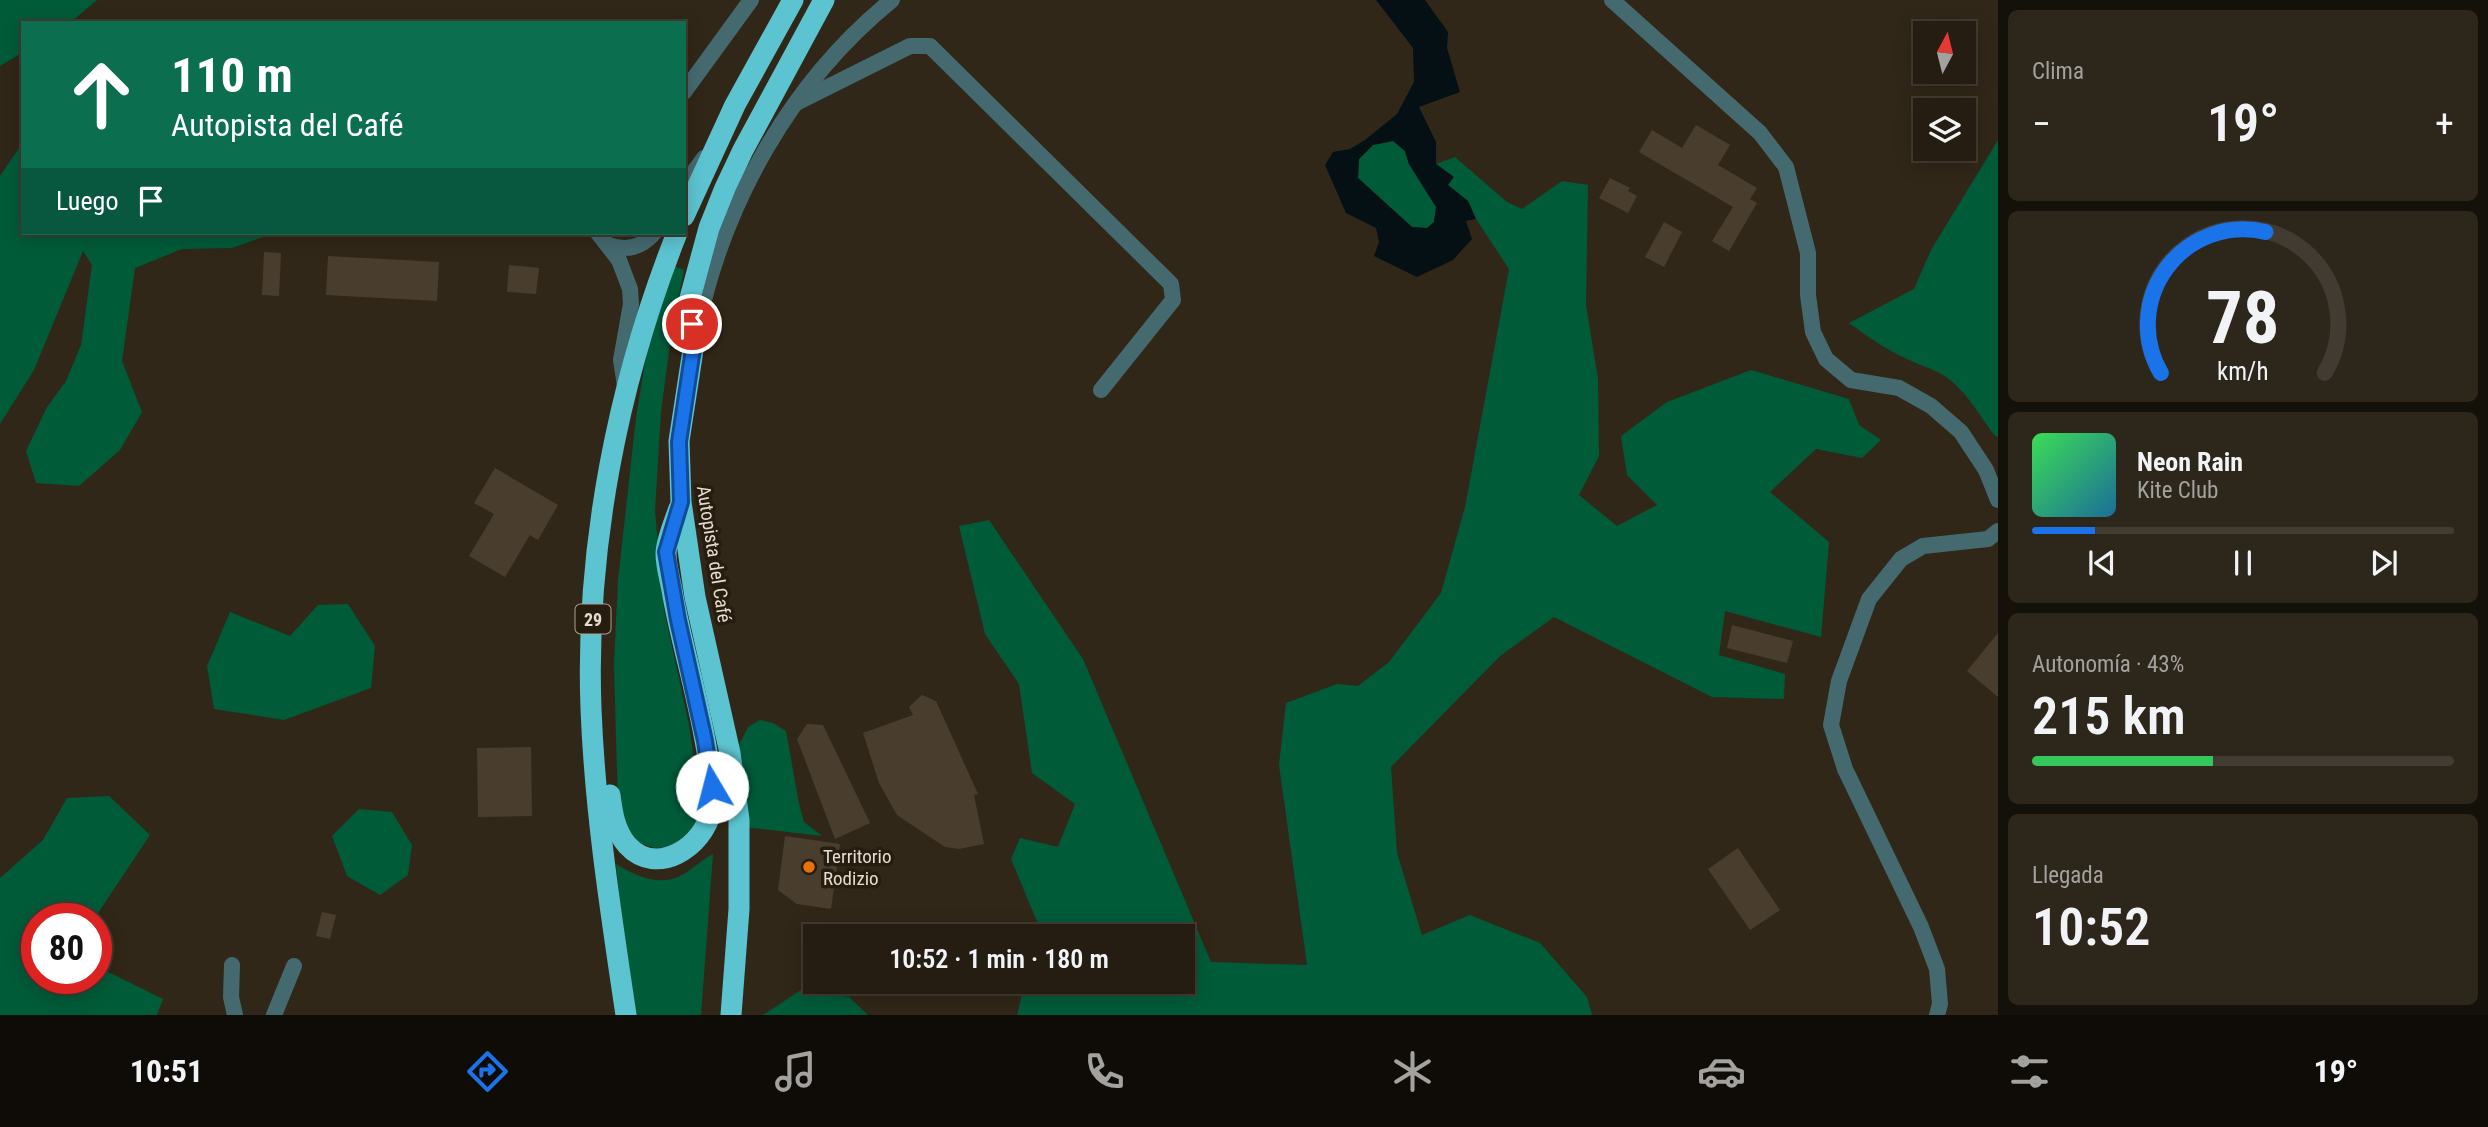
<!DOCTYPE html>
<html lang="es">
<head>
<meta charset="utf-8">
<style>
	body { margin:0; font-family:"Roboto Condensed",sans-serif; background:#2d261b; color:#f1f3f6; height:100vh; display:flex; flex-direction:column; font-size:26px; white-space:nowrap }
	* { box-sizing:border-box; margin:0 }
	p { font-size:23px; color:#a3a29f }
	.icon { flex:none; width:38px; height:38px; fill:none; stroke:currentColor; stroke-width:2; stroke-linecap:round; stroke-linejoin:round }
	.map { position:relative; flex:1; overflow:hidden }
	.side { display:flex; flex-direction:column; gap:10px; padding:10px; background:#14100a; width:490px }
	.side>* { flex:none }
	.banner { position:absolute; left:21px; top:21px; width:665px; height:214px; border-radius:0px; box-shadow:0 4px 18px #0003,0 0 0 2px #423b32; background:#0b6e4f; color:#fff; overflow:hidden }
	.needle { width:46px; rotate:7deg }
	.tools { position:absolute; left:1913px; top:21px; display:grid; gap:14px }
	.tools a { display:grid; place-items:center; width:63px; height:63px; border-radius:0px; background:#251d12; box-shadow:0 4px 18px #0003,0 0 0 2px #423b32; font-size:35px }
	.speed { position:absolute; left:21px; top:903px; display:flex; gap:14px; font-size:35px; font-weight:700; text-align:center }
	.speed>* { display:grid; place-content:center; width:91px; height:91px; border-radius:50%; background:#251d12; box-shadow:0 4px 18px #0003,0 0 0 2px #423b32; line-height:1 }
	.speed .limit { border:10px solid #d22; background:#fff; color:#111 }
	.pin { position:absolute; display:grid; place-items:center; width:60px; height:60px; color:#fff; margin:-30px; border:4px solid #fff; border-radius:50%; box-shadow:0 2px 7px #0007 }
	.me { position:absolute; width:77px; margin:-38px; rotate:352deg; stroke-linejoin:round; filter:drop-shadow(0 0 5px #0008) }
	.turn { display:flex; align-items:center; gap:24px; height:147px; padding:0 35px; font-size:32px }
	.turn .icon { width:91px; height:91px; stroke-width:2.5 }
	.turn b { display:block; font-size:49px; line-height:60px }
	.then { display:flex; align-items:center; height:66px; padding:0 35px; background:#0003; gap:14px; font-size:26px }
	.big { font-size:52px; font-weight:600; line-height:1.1 }
	.side .widget { flex:1; display:flex; flex-direction:column; justify-content:center; gap:10px; min-width:0; padding:0 24px; border-radius:10px; background:#2d261b }
	.side .dial { align-items:center; gap:0 }
	.dial svg { height:182px; overflow:visible; fill:none; stroke:#423b32; stroke-width:7; stroke-linecap:round; text-anchor:middle }
	.dial text { fill:#f1f3f6; stroke:none }
	.song { display:flex; align-items:center; gap:21px }
	.cover { width:84px; height:84px; border-radius:10px; background:linear-gradient(135deg,hsl(130 70% 55%),hsl(200 70% 35%)) }
	.played { height:7px; border-radius:4px; background:linear-gradient(90deg,#1a73e8 15%,#423b32 15%) }
	.keys { display:flex; justify-content:space-around; direction:ltr }
	.heat { display:flex; justify-content:space-between; align-items:center; font-size:38px; direction:ltr }
	.charge { height:10px; border-radius:5px; background:linear-gradient(90deg,#34c759 43%,#423b32 0) }
	.trip { position:absolute; left:803px; top:924px; width:392px; height:70px; border-radius:0px; background:#251d12; box-shadow:0 4px 18px #0003,0 0 0 2px #423b32; font-weight:600; line-height:70px; text-align:center }
	.menu { display:flex; height:112px; justify-content:space-around; align-items:center; background:#0f0c07; color:#a3a29f }
	.menu .icon { width:49px; height:49px }
	.menu .selected { color:#1a73e8 }
	.menu b { font-size:32px; color:#f1f3f6 }
	main { display:flex; flex:1; min-height:0 }
	.map>svg:first-child { display:block }
	.green { fill:#005b39 }
	.water { fill:#041013; fill-rule:evenodd }
	.building { fill:#493e2e }
	.lines { fill:none; stroke-linecap:round; stroke-linejoin:round }
	.street { stroke:#446a6f; stroke-width:16 }
	.highway { stroke:#5cc4d1; stroke-width:21 }
	.route-casing { stroke:#114b97; stroke-width:18 }
	.route { stroke:#1a73e8; stroke-width:12 }
	.food-dot { fill:#e8710a; stroke:#271d0e; stroke-width:2.5 }
	.labels { text-anchor:middle; dominant-baseline:central; stroke-width:7; stroke-linejoin:round; paint-order:stroke }
	.shield { fill:#271d0e; stroke:#aba397; stroke-width:2 }
	.shield-label { font-size:18px; font-weight:bold; fill:#e3dcd2 }
	.street-label { font-size:19px; fill:#e3dcd2; stroke:#271d0e }
	.poi-label { font-size:19px; fill:#e3dcd2; stroke:#271d0e; text-anchor:start }
</style>
</head>
<body>
<main>
<div class="map">
<svg width="1998" height="1015" viewBox="0 0 1998 1015">
	<rect width="100%" height="100%" fill="#312718"/>
	<!-- green -->
	<g class="green">
		<polygon points="0,0 97,0 70,23 23,23 23,52 0,66"/>
		<path d="M1998 140V437L1994 435C1980 416 1968 394 1949 379 1936 369 1920 366 1905 358 1885 349 1867 336 1849 323L1914 289 1931 250Z"/>
		<polygon points="1393,141 1405,151 1409,164 1436,207 1434,222 1427,228 1412,227 1358,178 1359,159 1373,145"/>
		<polygon points="23,142 23,233 274,233 232,248 182,249 135,268 122,361 142,412 120,450 79,486 36,483 26,451 47,407 66,381 81,345 92,265 83,251 34,370 0,424 0,176"/>
		<polygon points="1455,157 1507,202 1522,209 1562,181 1588,185 1586,305 1598,379 1599,456 1579,495 1617,526 1657,505 1627,475 1621,436 1667,402 1751,370 1849,399 1859,425 1881,440 1862,458 1816,449 1770,492 1829,542 1821,637 1725,611 1719,655 1785,674 1784,699 1712,697 1554,617 1500,656 1391,767 1397,853 1422,935 1470,915 1540,943 1587,997 1592,1015 1017,1015 1025,982 1183,982 1183,936 1035,936 1038,924 1011,859 1020,838 1058,847 1075,804 1032,773 1019,684 985,634 959,526 989,520 1083,659 1211,962 1307,965 1279,765 1286,703 1337,684 1358,686 1389,662 1441,593 1465,507 1509,269 1476,219 1468,201 1448,185 1453,177 1436,164"/>
		<polygon points="672,265 684,270 671,336 661,412 655,511 664,610 689,725 701,808 696,825 676,847 655,848 639,843 630,837 618,808 614,664 618,580 636,418 648,343"/>
		<polygon points="348,604 375,646 371,688 284,720 214,709 207,666 230,612 290,636 318,605"/>
		<polygon points="760,720 773,723 786,731 799,804 804,822 822,836 744,827 736,751 748,727"/>
		<polygon points="109,796 150,835 94,919 37,919 37,978 96,978 96,966 163,999 157,1015 0,1015 0,878 43,840 67,798"/>
		<polygon points="359,809 392,812 412,845 408,875 380,895 347,876 332,836"/>
		<path d="M713 854 701 1015H631L616 864C634 875 659 887 680 876 692 870 701 860 713 854Z"/>
		<polygon points="801,990 849,997 868,1015 763,1015"/>
	</g>
	<!-- water -->
	<path class="water" d="M1376 0H1425L1448 32 1447 48 1460 92 1419 107 1436 142V164L1454 177 1448 185 1468 201 1476 219 1466 221 1472 239 1453 260 1417 277 1374 256 1379 242 1376 228 1346 213 1325 165 1333 152 1350 149 1365 140 1397 114 1414 82 1413 48ZM1393 141 1405 151 1409 164 1436 207 1434 222 1427 228 1412 227 1358 178 1359 159 1373 145Z"/>
	<!-- building -->
	<g class="building">
		<polygon points="1696,125 1730,145 1718,165 1757,188 1750,199 1757,203 1729,251 1712,241 1733,207 1639,152 1652,130 1682,148"/>
		<polygon points="1610,178 1630,188 1628,191 1637,196 1628,213 1599,198"/>
		<polygon points="1664,222 1682,232 1664,267 1645,257"/>
		<polygon points="264,252 281,253 279,296 262,295"/>
		<polygon points="328,256 439,262 437,301 326,295"/>
		<polygon points="509,265 539,268 536,294 507,292"/>
		<polygon points="495,468 558,505 538,540 530,535 505,577 469,556 494,514 474,503"/>
		<polygon points="1732,625 1793,641 1787,663 1727,648"/>
		<polygon points="1998,633 1998,697 1967,671"/>
		<polygon points="922,695 936,701 978,794 974,795 984,844 959,849 945,847 897,815 879,783 863,733 913,715 909,707"/>
		<polygon points="807,724 823,725 870,823 835,839 797,739"/>
		<polygon points="531,747 532,816 478,817 477,748"/>
		<polygon points="785,836 840,844 831,909 797,904 778,890"/>
		<polygon points="1738,848 1780,910 1750,930 1708,869"/>
		<polygon points="322,912 336,915 330,939 316,936"/>
	</g>
	<g class="lines">
		<!-- street -->
		<g class="street">
			<polyline points="1612,0 1760,133 1786,167 1808,253 1808,295 1813,332 1826,359 1851,380 1899,388 1931,406 1961,432 1986,470 1998,500"/>
			<polyline points="684,92 751,0"/>
			<polyline points="796,103 910,46 930,46 1171,284 1173,300 1101,390"/>
			<polyline points="684,185 704,158"/>
			<polyline points="598,233 619,260 630,289 631,304 621,360 625,386"/>
			<path d="M608 245C627 251 641 248 654 233"/>
			<path d="M697 330C723 203 791 82 892 0"/>
			<polyline points="232,965 231,997 235,1015"/>
			<polyline points="274,1015 294,966"/>
			<polyline points="1937,1015 1940,1004 1937,969 1921,927 1845,769 1831,725 1839,681 1869,599 1901,559 1923,546 1988,539 1998,531"/>
		</g>
		<!-- highway -->
		<g class="highway">
			<polyline points="684,216 735,105 793,0"/>
			<path d="M610 795C612 812 615 831 627 845 657 878 704 846 711 811 714 793 711 775 708 758 700 703 683 650 673 596 671 582 666 567 666 554 666 540 675 521 679 508"/>
			<path d="M626 1015C611 914 595 812 591 709 585 548 618 382 677 233"/>
			<polyline points="731,1015 739,909 739,820 730,753 695,597 681,502 679,441 693,350 690,298 709,228 725,188 743,150 824,0"/>
		</g>
	</g>
	<g class="lines">
		<defs>
			<polyline id="route" points="692,324 693,349 679,442 681,502 666,552 678,620 705,741 712,787"/>
		</defs>
		<!-- route casing -->
		<use href="#route" class="route-casing"/>
		<!-- route -->
		<use href="#route" class="route"/>
	</g>
	<!-- markers -->
	<circle class="food-dot" cx="809" cy="867" r="7"/>
	<g class="labels">
		<!-- shield labels -->
		<rect class="shield" x="575.5" y="604.5" width="35" height="29" rx="5"/>
		<g class="shield-label">
			<text x="593" y="619">29</text>
		</g>
		<!-- street labels -->
		<g class="street-label">
			<text transform="translate(714 554) rotate(81)">Autopista del Café</text>
		</g>
		<!-- poi labels -->
		<g class="poi-label">
			<text x="823" y="856">Territorio<tspan x="823" dy="22">Rodizio</tspan></text>
		</g>
	</g>
</svg>
<div class="tools">
<a><svg class="needle" viewBox="-14 -14 28 28"><path d="M0-13l5 13h-10z" fill="#e53935"/><path d="M0 13l5-13h-10z" fill="#a3a29f"/></svg></a>
<a><svg class="icon" aria-label="layers" viewBox="0 0 24 24"><path d="M12 4l9 5-9 5-9-5zM3 14l9 5 9-5"/></svg></a>
</div>
<div class="speed"><div class="limit">80</div></div>
<div class="pin" style="left:692px;top:324px;background:#d93025"><svg class="icon" aria-label="arrive" viewBox="0 0 24 24"><path d="M6 21V4h12l-3 4 3 4H6"/></svg></div>
<svg class="me" style="left:712px;top:787px" viewBox="-20 -20 40 40"><circle r="19" fill="#fff"/><path d="M0-13L10 11 0 6-10 11z" fill="#1a73e8"/></svg>
<div class="trip">10:52 · 1 min · 180 m</div>
<div class="banner">
<div class="turn"><svg class="icon" aria-label="ahead" viewBox="0 0 24 24"><path d="M12 20V5M6 11l6-6 6 6"/></svg><div><b>110 m</b>Autopista del Café</div></div>
<div class="then">Luego<svg class="icon" aria-label="arrive" viewBox="0 0 24 24"><path d="M6 21V4h12l-3 4 3 4H6"/></svg></div>
</div>
</div>
<section class="side">
<div class="widget"><p>Clima</p>
<div class="heat"><a>−</a><b class="big">19°</b><a>+</a></div>
</div>
<div class="widget dial"><svg viewBox="0 0 100 80">
<path d="M14 69A42 42 0 1 1 86 69"/>
<path d="M14 69A42 42 0 0 1 60 7" stroke="#1a73e8"/>
<text x="50" y="56" font-size="32" font-weight="700">78</text>
<text x="50" y="72" font-size="11">km/h</text>
</svg></div>
<div class="widget">
<div class="song"><i class="cover"></i><div><b>Neon Rain</b><p>Kite Club</p></div></div>
<div class="played"></div>
<div class="keys"><svg class="icon" aria-label="previous" viewBox="0 0 24 24"><path d="M18 5L8 12l10 7zM5 5v14"/></svg><svg class="icon" aria-label="pause" viewBox="0 0 24 24"><path d="M8 5v14M16 5v14"/></svg><svg class="icon" aria-label="next" viewBox="0 0 24 24"><path d="M6 5l10 7-10 7zM19 5v14"/></svg></div>
</div>
<div class="widget"><p>Autonomía · 43%</p><b class="big">215 km</b><div class="charge"></div></div>
<div class="widget"><p>Llegada</p><b class="big">10:52</b></div>
</section>
</main>
<nav class="menu">
<b>10:51</b>
<svg class="icon selected" aria-label="directions" viewBox="0 0 24 24"><path d="M12 3l9 9-9 9-9-9zM9 14v-3h6M13 9l2 2-2 2"/></svg>
<svg class="icon" aria-label="music" viewBox="0 0 24 24"><path d="M9 18V5l10-2v13"/><circle cx="6" cy="18" r="3"/><circle cx="16" cy="16" r="3"/></svg>
<svg class="icon" aria-label="phone" viewBox="0 0 24 24"><path d="M5 4h4l2 5-3 2q2 4 5 5l2-3 5 2v4C11 20 4 13 5 4z"/></svg>
<svg class="icon" aria-label="climate" viewBox="0 0 24 24"><path d="M12 3v18M4 7l16 10M4 17L20 7"/></svg>
<svg class="icon" aria-label="car" viewBox="0 0 24 24"><path d="M5 17H2v-5l4-1 3-4h7l3 4 3 1v5h-3M9 17h6M6 11h13"/><circle cx="7" cy="17" r="2"/><circle cx="17" cy="17" r="2"/></svg>
<svg class="icon" aria-label="filters" viewBox="0 0 24 24"><path d="M4 7h16M4 17h16"/><circle cx="9" cy="7" r="2"/><circle cx="15" cy="17" r="2"/></svg>
<b>19°</b>
</nav>
</body>
</html>
